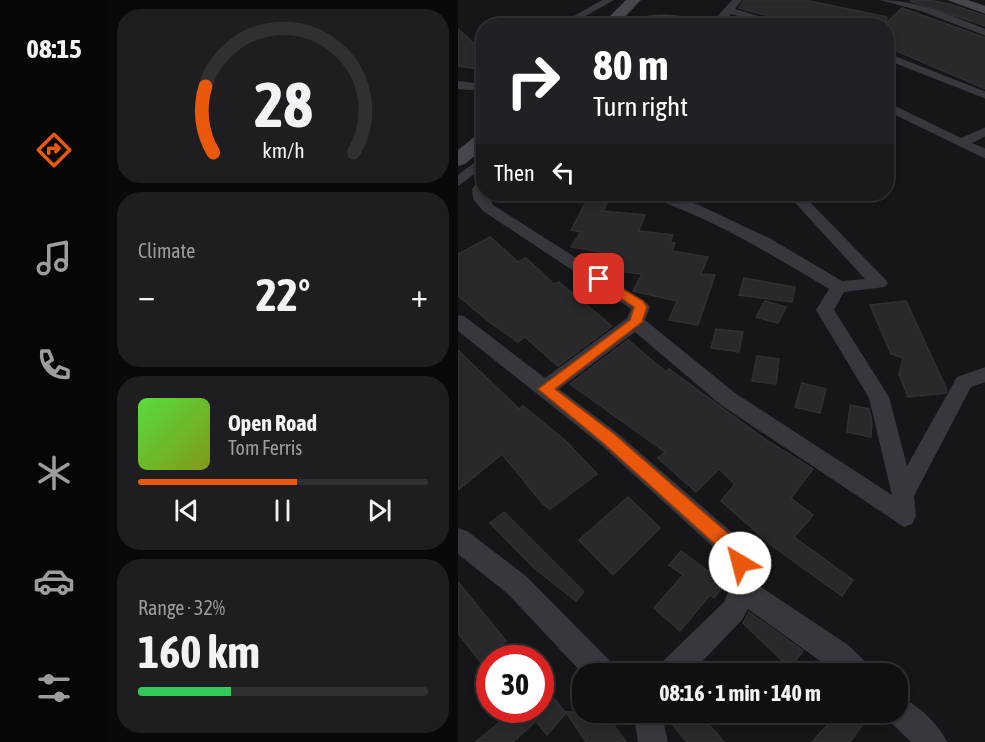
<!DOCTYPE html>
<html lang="en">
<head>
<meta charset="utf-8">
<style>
	body { margin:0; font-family:"Asap Condensed",sans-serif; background:#1e1e20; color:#f1f3f6; height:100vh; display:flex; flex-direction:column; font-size:22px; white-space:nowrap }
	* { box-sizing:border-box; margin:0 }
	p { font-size:20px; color:#9c9d9f }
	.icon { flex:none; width:33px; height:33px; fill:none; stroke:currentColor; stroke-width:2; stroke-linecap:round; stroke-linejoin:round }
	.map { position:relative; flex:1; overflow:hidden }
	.drawer { display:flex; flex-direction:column; gap:9px; padding:9px; background:#09090a; width:350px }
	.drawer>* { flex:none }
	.guide { position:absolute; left:18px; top:18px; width:418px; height:183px; border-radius:24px; box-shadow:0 3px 9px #0003,0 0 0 2px #303032; background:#202124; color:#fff; overflow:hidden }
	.speed { position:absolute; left:18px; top:645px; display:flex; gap:12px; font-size:30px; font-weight:700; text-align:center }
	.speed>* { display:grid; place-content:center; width:78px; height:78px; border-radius:50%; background:#101012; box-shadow:0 3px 9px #0003,0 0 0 2px #303032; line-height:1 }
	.speed .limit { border:9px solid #d22; background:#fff; color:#111 }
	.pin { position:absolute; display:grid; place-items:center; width:51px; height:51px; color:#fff; margin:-26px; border-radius:12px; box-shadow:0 3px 9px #0006 }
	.me { position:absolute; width:66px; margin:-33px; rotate:323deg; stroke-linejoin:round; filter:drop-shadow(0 0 4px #0008) }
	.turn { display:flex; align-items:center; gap:21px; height:126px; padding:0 18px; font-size:27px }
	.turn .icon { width:78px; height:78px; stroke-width:2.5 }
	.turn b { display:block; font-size:42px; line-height:51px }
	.then { display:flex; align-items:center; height:57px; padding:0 18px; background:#0003; gap:12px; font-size:22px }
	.big { font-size:45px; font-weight:700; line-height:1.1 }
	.drawer .widget { flex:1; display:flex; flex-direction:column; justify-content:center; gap:9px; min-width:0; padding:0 21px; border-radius:24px; background:#1e1e20 }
	.drawer .dial { align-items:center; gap:0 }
	.dial svg { height:156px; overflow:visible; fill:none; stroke:#303032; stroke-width:7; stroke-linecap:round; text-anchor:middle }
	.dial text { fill:#f1f3f6; stroke:none }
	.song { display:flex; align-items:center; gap:18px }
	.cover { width:72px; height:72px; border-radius:9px; background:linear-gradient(135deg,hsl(110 70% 55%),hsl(70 70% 35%)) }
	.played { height:6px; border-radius:3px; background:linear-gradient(90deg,#ea580c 55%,#303032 55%) }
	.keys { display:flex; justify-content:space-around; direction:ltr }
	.heat { display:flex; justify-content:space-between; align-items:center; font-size:33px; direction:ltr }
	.charge { height:9px; border-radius:4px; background:linear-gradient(90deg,#34c759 32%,#303032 0) }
	.trip { position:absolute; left:114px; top:663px; width:336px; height:60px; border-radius:24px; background:#101012; box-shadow:0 3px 9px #0003,0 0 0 2px #303032; font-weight:700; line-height:60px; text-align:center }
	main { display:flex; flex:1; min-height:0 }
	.tabs { display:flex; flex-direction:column; width:108px; justify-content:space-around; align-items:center; background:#060607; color:#9c9d9f }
	.tabs .icon { width:42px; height:42px }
	.tabs .active { color:#ea580c }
	.tabs b { font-size:27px; color:#f1f3f6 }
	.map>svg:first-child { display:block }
	.building { fill:#29292c; stroke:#303034; stroke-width:1.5 }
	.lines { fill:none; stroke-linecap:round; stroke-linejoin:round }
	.street { fill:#37383d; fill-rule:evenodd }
	.secondary { fill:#45474d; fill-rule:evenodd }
	.route { fill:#ea580c; stroke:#983908; stroke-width:1.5 }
</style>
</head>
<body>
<main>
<nav class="tabs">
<b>08:15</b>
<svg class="icon active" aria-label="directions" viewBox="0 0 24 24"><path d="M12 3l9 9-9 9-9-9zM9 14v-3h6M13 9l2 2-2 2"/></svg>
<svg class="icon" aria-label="music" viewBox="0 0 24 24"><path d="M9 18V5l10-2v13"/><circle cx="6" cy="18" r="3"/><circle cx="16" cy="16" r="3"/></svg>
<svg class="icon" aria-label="phone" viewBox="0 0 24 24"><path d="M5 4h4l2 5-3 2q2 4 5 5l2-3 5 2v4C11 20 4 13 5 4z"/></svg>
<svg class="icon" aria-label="climate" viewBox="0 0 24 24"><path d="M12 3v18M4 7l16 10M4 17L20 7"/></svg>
<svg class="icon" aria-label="car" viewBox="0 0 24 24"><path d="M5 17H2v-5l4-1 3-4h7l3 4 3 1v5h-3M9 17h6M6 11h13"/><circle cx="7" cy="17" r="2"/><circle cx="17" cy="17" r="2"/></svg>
<svg class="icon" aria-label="filters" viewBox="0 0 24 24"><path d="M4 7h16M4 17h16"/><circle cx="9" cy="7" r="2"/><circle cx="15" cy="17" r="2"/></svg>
</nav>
<section class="drawer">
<div class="widget dial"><svg viewBox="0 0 100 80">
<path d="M14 69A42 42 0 1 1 86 69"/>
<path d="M14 69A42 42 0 0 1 10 35" stroke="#ea580c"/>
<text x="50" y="56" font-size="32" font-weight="700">28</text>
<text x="50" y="72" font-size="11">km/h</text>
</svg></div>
<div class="widget"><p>Climate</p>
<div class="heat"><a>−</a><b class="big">22°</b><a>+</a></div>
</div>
<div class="widget">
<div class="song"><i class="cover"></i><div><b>Open Road</b><p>Tom Ferris</p></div></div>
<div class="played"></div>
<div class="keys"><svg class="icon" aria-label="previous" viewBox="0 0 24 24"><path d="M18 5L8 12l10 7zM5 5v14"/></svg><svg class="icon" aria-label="pause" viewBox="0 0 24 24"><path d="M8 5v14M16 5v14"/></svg><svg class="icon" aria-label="next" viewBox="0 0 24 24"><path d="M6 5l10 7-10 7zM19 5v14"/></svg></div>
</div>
<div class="widget"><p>Range · 32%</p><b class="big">160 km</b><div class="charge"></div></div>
</section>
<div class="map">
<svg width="528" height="742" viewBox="0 0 528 742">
	<rect width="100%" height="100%" fill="#161618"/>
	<!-- building -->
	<g class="building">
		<polygon points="286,0 347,0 429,17 428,26 348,26 281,8"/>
		<polygon points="470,0 492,4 528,16 528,26 452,1"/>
		<polygon points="444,8 528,38 528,89 429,47 429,22"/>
		<polygon points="0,29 26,52 26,70 0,66"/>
		<polygon points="132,194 153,195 145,211 187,215 181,231 215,235 212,243 217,243 214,251 250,257 243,274 257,275 240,325 211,320 219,301 175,291 184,274 140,269 134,265 156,254 113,247 123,232 113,230"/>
		<polygon points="32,237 60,262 68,258 96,284 101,282 154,326 100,366 67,337 60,342 34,324 0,296 0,254"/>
		<polygon points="286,278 337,287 334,302 281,295"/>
		<polygon points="307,301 328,307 320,323 298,317"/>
		<polygon points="448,301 489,390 488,393 450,397 441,374 445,358 433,354 412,305"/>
		<polygon points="258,329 285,332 281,352 253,348"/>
		<polygon points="170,340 208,372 211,369 308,440 355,469 333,498 355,515 336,537 395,580 384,596 313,545 263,501 277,484 261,469 238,492 200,458 207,452 112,384"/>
		<polygon points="0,350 61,409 65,406 108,441 139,474 92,509 84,503 44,454 0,490"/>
		<polygon points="299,356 321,359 318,384 294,381"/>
		<polygon points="344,383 368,389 362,413 337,407"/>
		<polygon points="392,405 411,409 414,422 413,437 389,432"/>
		<polygon points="170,497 202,528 155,575 121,540"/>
		<polygon points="46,512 126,592 118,601 76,568 32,523"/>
		<polygon points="223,551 267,584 256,598 252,595 222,631 196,608 225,575 211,565"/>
		<polygon points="0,582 48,641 24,664 0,633"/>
		<polygon points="291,612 345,651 332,668 285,623"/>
		<polygon points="82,682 108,713 89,735 78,721 55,742 18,742 56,710 82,710"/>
		<polygon points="108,712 146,712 168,742 128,742"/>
		<polygon points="220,712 240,712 266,742 229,742 212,722"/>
		<polygon points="381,712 413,712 392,742 354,742"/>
	</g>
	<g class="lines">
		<!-- street -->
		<g class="street">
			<polygon points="144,0 156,0 124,18 116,16"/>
			<path d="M274 0H284L277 9 334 26H316L273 14 268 22 260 26 192 21 181 26H169C189 6 231 18 256 20Z"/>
			<path d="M422 0C460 0 493 16 528 29V36L463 11Z"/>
			<polygon points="429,53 528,92 528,99 429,60"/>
			<polygon points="0,81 26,84 26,91 0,89"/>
			<polygon points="429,102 503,138 528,127 528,136 514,143 528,149 528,159 429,111"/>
			<polygon points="26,155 26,167 0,186 0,175"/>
			<path d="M26 178V194H29L35 205 189 303 192 307 187 320 277 393 434 495 411 398 358 310 371 289C316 256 262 223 202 201L199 194H213L243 206 313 239 384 281 407 279 329 194H344L427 279 430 283 427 287 386 292 376 310 431 397 449 466 499 377 528 367V382L513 387 456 496 458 516 454 524 446 527 263 405 177 332 101 389 158 432 284 541 297 583 390 645 410 664 414 674H380L290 609 284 620 232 674H198L202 664 266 602C275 585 271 573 265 556L142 444 0 331V315L6 316 87 378 169 318 173 309 25 211 15 199 14 189 21 179Z"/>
			<polygon points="0,528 9,531 68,576 155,664 159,674 125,674 50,594 0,554"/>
			<path d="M440 696C458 703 481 724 489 742H453L430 720 427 712H440Z"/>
			<polygon points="175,712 203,712 210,742 180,742"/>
		</g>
		<!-- secondary -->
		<g class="secondary">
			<polygon points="168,0 183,0 158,26 142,26"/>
			<polygon points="489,0 510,0 528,6 528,14"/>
			<polygon points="26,133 26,148 7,164 0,166 0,150 20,134"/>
		</g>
	</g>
	<!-- route -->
	<polygon class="route" points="141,275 185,301 189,307 184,322 97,389 155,433 281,543 291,563 288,569 282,572 276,569 269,555 144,442 80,389 172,320 176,307 137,281 135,279"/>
</svg>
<div class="speed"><div class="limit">30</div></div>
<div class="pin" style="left:141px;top:279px;background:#d93025"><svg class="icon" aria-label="arrive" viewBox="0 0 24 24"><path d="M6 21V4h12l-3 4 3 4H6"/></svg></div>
<svg class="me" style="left:282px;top:563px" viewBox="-20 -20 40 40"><circle r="19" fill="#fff"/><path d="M0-13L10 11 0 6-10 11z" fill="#ea580c"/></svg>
<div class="trip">08:16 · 1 min · 140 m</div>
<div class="guide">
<div class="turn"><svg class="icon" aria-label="right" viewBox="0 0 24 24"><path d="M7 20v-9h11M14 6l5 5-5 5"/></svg><div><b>80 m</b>Turn right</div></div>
<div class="then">Then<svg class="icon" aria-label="left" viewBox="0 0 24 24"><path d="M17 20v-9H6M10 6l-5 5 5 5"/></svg></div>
</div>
</div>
</main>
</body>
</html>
